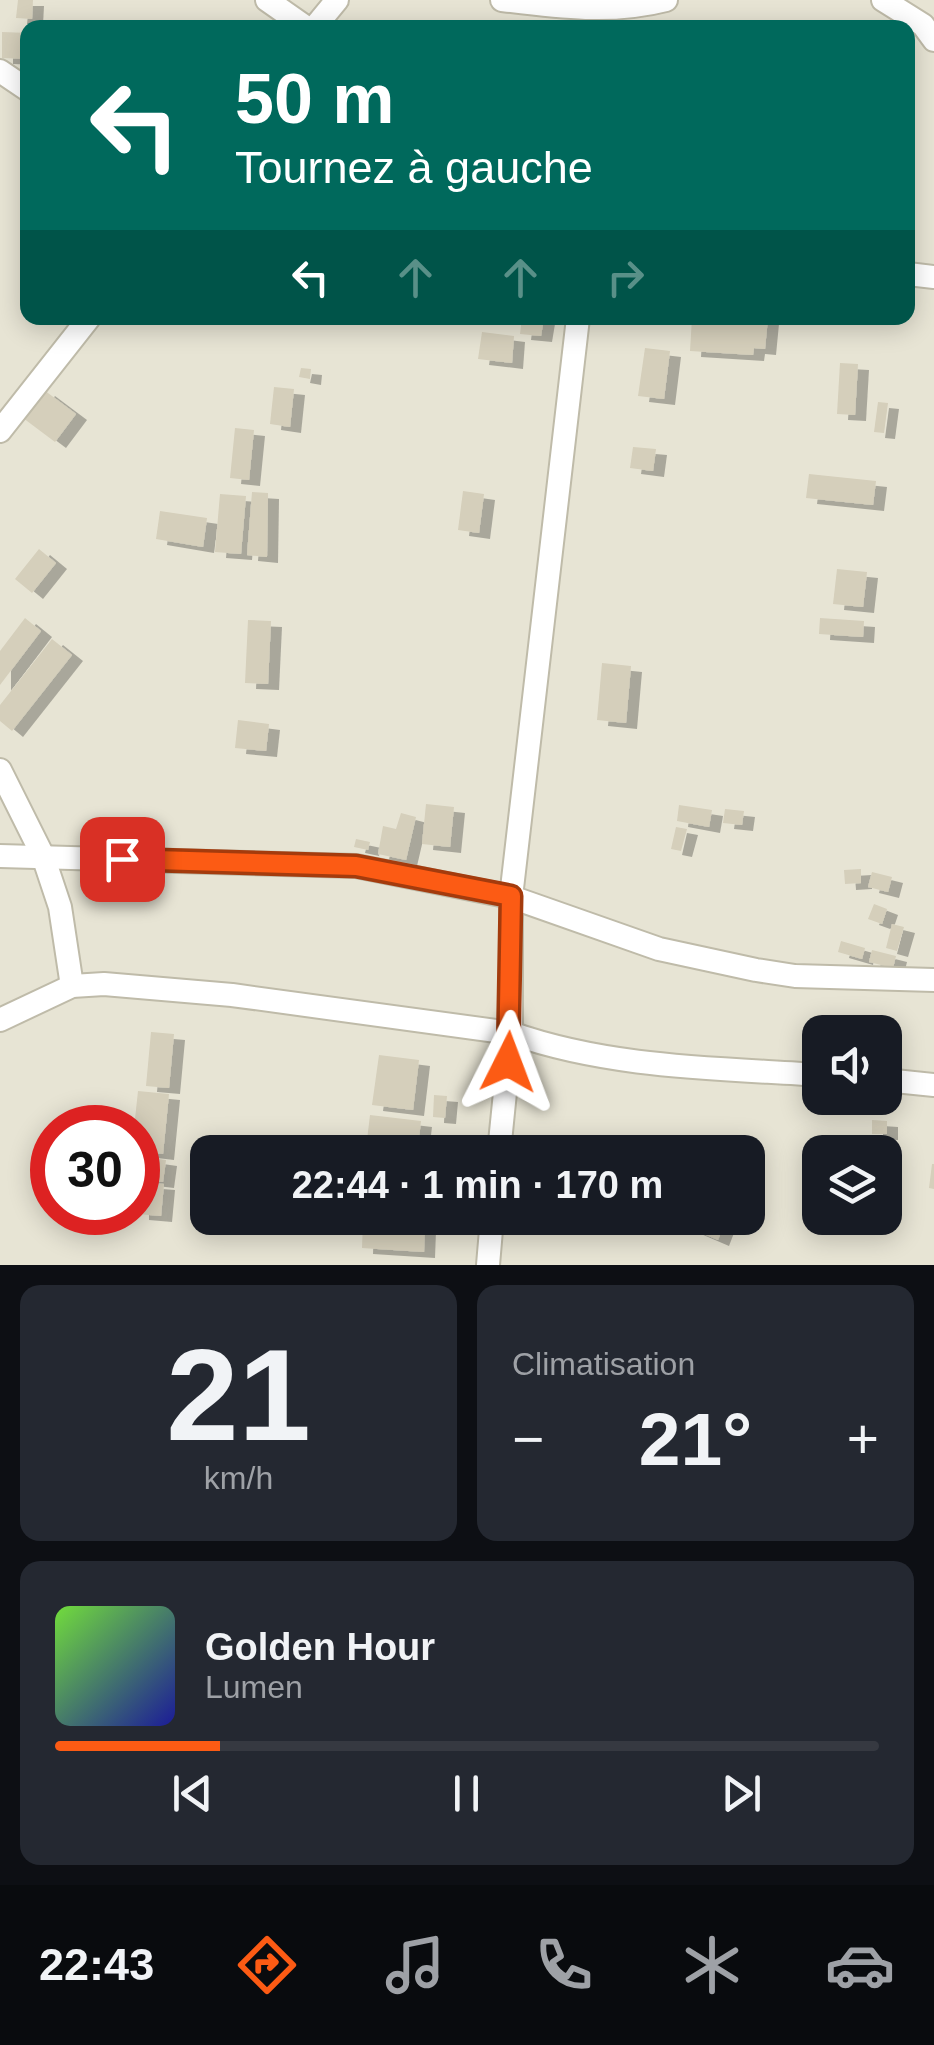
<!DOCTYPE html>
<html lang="fr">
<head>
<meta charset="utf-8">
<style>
	body { margin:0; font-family:Arial,sans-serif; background:#242831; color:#f1f3f6; height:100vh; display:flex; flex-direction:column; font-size:38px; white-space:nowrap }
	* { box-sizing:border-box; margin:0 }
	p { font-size:32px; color:#9ea1a6 }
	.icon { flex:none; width:55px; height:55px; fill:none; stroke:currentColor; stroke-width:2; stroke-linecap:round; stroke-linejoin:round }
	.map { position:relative; height:1265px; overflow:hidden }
	.details { display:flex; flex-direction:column; gap:20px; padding:20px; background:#0d0f14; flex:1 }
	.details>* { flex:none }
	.guide { position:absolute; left:20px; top:20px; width:895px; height:305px; border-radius:20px; box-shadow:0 5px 25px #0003; background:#00695c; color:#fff; overflow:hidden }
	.controls { position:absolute; left:802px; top:1015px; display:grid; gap:20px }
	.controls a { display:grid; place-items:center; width:100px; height:100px; border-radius:20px; background:#171b24; box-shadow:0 5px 25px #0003; font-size:50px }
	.speed { position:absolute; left:30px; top:1105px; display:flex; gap:20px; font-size:50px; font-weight:700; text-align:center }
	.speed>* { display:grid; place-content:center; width:130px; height:130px; border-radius:50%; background:#171b24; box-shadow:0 5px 25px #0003; line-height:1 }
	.speed .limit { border:15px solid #d22; background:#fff; color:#111 }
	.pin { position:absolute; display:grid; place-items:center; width:85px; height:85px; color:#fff; margin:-42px; border-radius:20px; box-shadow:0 5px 15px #0006 }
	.me { position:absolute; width:110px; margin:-55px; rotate:3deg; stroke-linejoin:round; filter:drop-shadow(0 0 8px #0008) }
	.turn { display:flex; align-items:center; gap:35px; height:210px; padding:0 50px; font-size:45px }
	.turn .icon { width:130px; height:130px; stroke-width:2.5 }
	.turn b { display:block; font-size:70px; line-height:85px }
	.lanes { display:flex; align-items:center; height:95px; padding:0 50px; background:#0003; justify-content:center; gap:50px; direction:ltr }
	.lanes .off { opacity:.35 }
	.big { font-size:75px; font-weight:700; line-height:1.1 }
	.details .card { flex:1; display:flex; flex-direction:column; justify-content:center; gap:15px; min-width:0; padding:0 35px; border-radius:20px; background:#242831 }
	.details .dial { align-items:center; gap:0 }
	.dial b { font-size:130px; line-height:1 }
	.song { display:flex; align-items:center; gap:30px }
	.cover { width:120px; height:120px; border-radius:15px; background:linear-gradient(135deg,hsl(100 70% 55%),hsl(240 70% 35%)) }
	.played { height:10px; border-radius:5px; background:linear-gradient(90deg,#fc5b14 20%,#363941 20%) }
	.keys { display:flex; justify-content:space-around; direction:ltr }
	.heat { display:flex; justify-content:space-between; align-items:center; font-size:55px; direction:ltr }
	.details .tiles { flex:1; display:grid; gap:20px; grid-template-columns:1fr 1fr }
	.card:last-child { grid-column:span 2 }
	.trip { position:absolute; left:190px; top:1135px; width:575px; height:100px; border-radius:20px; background:#171b24; box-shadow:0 5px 25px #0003; font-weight:700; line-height:100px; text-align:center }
	.dock { display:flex; height:160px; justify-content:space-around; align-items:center; background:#090b0e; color:#9ea1a6 }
	.dock .icon { width:70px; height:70px }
	.dock .on { color:#fc5b14 }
	.dock b { font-size:45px; color:#f1f3f6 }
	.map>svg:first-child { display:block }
	.residential { fill:#e7e4d4; fill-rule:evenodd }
	.building { fill:#d5cfbb; filter:url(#shadow) }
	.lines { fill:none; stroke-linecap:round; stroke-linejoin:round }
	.street-casing { stroke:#bfbba9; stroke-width:26 }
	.street { stroke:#fff; stroke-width:22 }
	.route-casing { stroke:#a43b0d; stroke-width:25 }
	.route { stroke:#fc5b14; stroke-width:18 }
</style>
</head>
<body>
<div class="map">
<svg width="934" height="1265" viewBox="0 0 934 1265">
	<defs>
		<filter id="shadow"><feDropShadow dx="11" dy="6" stdDeviation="0" flood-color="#0004"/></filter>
	</defs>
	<rect width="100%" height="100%" fill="#f3f1e6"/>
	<!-- residential -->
	<path class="residential" d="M0 0H934V1265H0ZM28 28H908V318H28ZM820 1032H885V1098H820ZM52 1128H138V1212H52ZM208 1152H748V1218H208ZM820 1152H885V1218H820Z"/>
	<!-- building -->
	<g class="building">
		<polygon points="18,0 33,0 32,19 16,18"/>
		<polygon points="2,32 28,33 28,59 2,58"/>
		<polygon points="522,318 544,318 541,336 520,334"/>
		<polygon points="692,318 768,318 765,349 754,348 753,355 690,351"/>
		<polygon points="482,332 514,336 512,363 478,359"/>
		<polygon points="645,348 670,351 664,399 638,396"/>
		<polygon points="840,363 858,364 855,415 837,414"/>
		<polygon points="301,368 311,369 310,379 299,377"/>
		<polygon points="274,387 294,389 290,427 270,424"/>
		<polygon points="44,390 76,414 55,442 23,418"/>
		<polygon points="878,402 888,403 884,433 874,432"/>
		<polygon points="235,428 254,430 249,480 230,478"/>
		<polygon points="633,447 656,449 653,471 630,468"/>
		<polygon points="809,474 876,481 873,505 806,498"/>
		<polygon points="463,491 484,494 479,533 458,530"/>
		<polygon points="252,492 268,493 267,557 247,555"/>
		<polygon points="220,494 246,496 241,554 215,552"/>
		<polygon points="160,511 207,518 203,547 156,539"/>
		<polygon points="39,549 56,563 32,593 15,579"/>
		<polygon points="837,569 867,572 863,607 833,604"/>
		<polygon points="25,618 41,631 0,685 0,651"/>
		<polygon points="820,618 864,621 863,637 819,634"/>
		<polygon points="248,620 271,621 268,684 245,683"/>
		<polygon points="52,639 72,655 12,731 0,721 0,705"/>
		<polygon points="602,663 631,666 626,723 597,720"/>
		<polygon points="238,720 269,724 266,751 235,748"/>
		<polygon points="426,804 454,807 450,847 422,844"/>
		<polygon points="679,805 712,810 709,827 677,821"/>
		<polygon points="725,809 744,811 742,825 723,823"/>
		<polygon points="401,813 416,817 406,860 378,854 383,826 396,829"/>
		<polygon points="676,827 687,829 681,851 671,849"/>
		<polygon points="356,839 370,842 368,850 354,847"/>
		<polygon points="861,869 861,883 845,884 844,870"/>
		<polygon points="872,872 892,877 888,892 868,887"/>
		<polygon points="874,904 887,909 882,924 868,919"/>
		<polygon points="892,924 904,927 897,951 886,948"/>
		<polygon points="841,941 865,948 862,959 838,952"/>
		<polygon points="872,950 896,956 893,968 869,962"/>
		<polygon points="151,1032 174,1034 169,1088 146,1086"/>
		<polygon points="379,1055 419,1060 413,1110 372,1105"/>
		<polygon points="138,1091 169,1094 163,1154 138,1151 138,1128 134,1128"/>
		<polygon points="434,1095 447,1096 445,1118 433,1117"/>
		<polygon points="370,1115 421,1121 418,1146 367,1140"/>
		<polygon points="872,1120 887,1121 887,1134 872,1134"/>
		<polygon points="138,1156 166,1160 163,1182 138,1179"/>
		<polygon points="932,1164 934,1164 934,1189 929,1188"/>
		<polygon points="138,1182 164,1184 161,1216 138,1214"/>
		<polygon points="695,1218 723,1227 718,1240 690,1228"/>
		<polygon points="363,1222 425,1225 424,1252 362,1248"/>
	</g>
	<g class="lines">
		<defs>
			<g id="street">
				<polyline points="267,0 307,28"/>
				<path d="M502 0C558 7 612 14 666 0"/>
				<polyline points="883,0 923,25 934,40"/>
				<polyline points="314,28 337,0"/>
				<polyline points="0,71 28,90"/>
				<polyline points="908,274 934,277"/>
				<polyline points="0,431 89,318"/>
				<polyline points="0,770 43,856 60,907 72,986"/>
				<polyline points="0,856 356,866 511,897 659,949 756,970 795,976 934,980"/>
				<path d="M0 1020 72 986 104 984 232 995 511 1033C610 1068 716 1068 820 1075"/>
				<polyline points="885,1080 934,1085"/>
				<polyline points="499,1152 511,1033 511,897 578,318"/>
				<polyline points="488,1265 492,1218"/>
			</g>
		</defs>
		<!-- street casing -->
		<use href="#street" class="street-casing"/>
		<!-- street -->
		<use href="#street" class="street"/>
	</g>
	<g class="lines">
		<defs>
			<polyline id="route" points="122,859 356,866 511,896 508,1062"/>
		</defs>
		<!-- route casing -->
		<use href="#route" class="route-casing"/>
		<!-- route -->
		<use href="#route" class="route"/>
	</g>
</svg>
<div class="controls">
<a><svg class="icon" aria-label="sound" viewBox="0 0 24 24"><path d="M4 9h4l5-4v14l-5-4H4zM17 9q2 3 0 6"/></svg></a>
<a><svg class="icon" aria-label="layers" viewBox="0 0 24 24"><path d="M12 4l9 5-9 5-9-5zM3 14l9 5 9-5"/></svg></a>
</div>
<div class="speed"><div class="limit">30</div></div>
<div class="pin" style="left:122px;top:859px;background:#d93025"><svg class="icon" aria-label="arrive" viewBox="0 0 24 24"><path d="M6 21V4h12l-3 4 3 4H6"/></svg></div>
<svg class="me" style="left:508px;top:1062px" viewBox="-20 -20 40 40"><path d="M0-17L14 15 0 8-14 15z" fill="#fc5b14" stroke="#fff" stroke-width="4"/></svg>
<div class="trip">22:44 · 1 min · 170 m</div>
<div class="guide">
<div class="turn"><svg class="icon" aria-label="left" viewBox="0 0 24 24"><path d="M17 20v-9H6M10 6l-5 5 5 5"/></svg><div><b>50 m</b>Tournez à gauche</div></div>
<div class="lanes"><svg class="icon" aria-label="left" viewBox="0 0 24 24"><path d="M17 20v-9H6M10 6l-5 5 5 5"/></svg><svg class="icon off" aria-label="ahead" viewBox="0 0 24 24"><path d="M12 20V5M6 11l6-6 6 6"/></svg><svg class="icon off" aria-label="ahead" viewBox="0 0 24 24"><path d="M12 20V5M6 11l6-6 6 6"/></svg><svg class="icon off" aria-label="right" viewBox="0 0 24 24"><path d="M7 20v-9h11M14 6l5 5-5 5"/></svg></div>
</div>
</div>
<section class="details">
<div class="tiles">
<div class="card dial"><b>21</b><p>km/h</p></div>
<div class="card"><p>Climatisation</p>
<div class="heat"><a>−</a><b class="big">21°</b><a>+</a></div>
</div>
<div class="card">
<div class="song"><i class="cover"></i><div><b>Golden Hour</b><p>Lumen</p></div></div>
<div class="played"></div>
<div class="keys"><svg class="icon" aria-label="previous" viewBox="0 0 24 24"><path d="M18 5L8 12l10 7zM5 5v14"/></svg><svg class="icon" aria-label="pause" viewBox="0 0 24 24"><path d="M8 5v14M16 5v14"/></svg><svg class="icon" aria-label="next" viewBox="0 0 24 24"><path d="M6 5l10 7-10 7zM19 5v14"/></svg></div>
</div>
</div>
</section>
<nav class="dock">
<b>22:43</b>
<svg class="icon on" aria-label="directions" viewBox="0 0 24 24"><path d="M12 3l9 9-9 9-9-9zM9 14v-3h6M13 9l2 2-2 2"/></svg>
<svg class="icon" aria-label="music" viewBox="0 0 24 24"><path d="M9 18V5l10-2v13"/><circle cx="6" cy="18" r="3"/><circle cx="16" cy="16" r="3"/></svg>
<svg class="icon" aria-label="phone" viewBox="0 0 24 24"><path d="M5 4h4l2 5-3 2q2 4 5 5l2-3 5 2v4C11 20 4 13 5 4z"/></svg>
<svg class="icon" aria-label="climate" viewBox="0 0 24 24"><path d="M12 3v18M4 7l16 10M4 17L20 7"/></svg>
<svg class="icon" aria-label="car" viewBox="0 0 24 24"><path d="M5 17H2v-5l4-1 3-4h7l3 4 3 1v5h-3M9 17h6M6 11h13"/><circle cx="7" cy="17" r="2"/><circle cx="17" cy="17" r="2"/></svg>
</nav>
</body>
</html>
